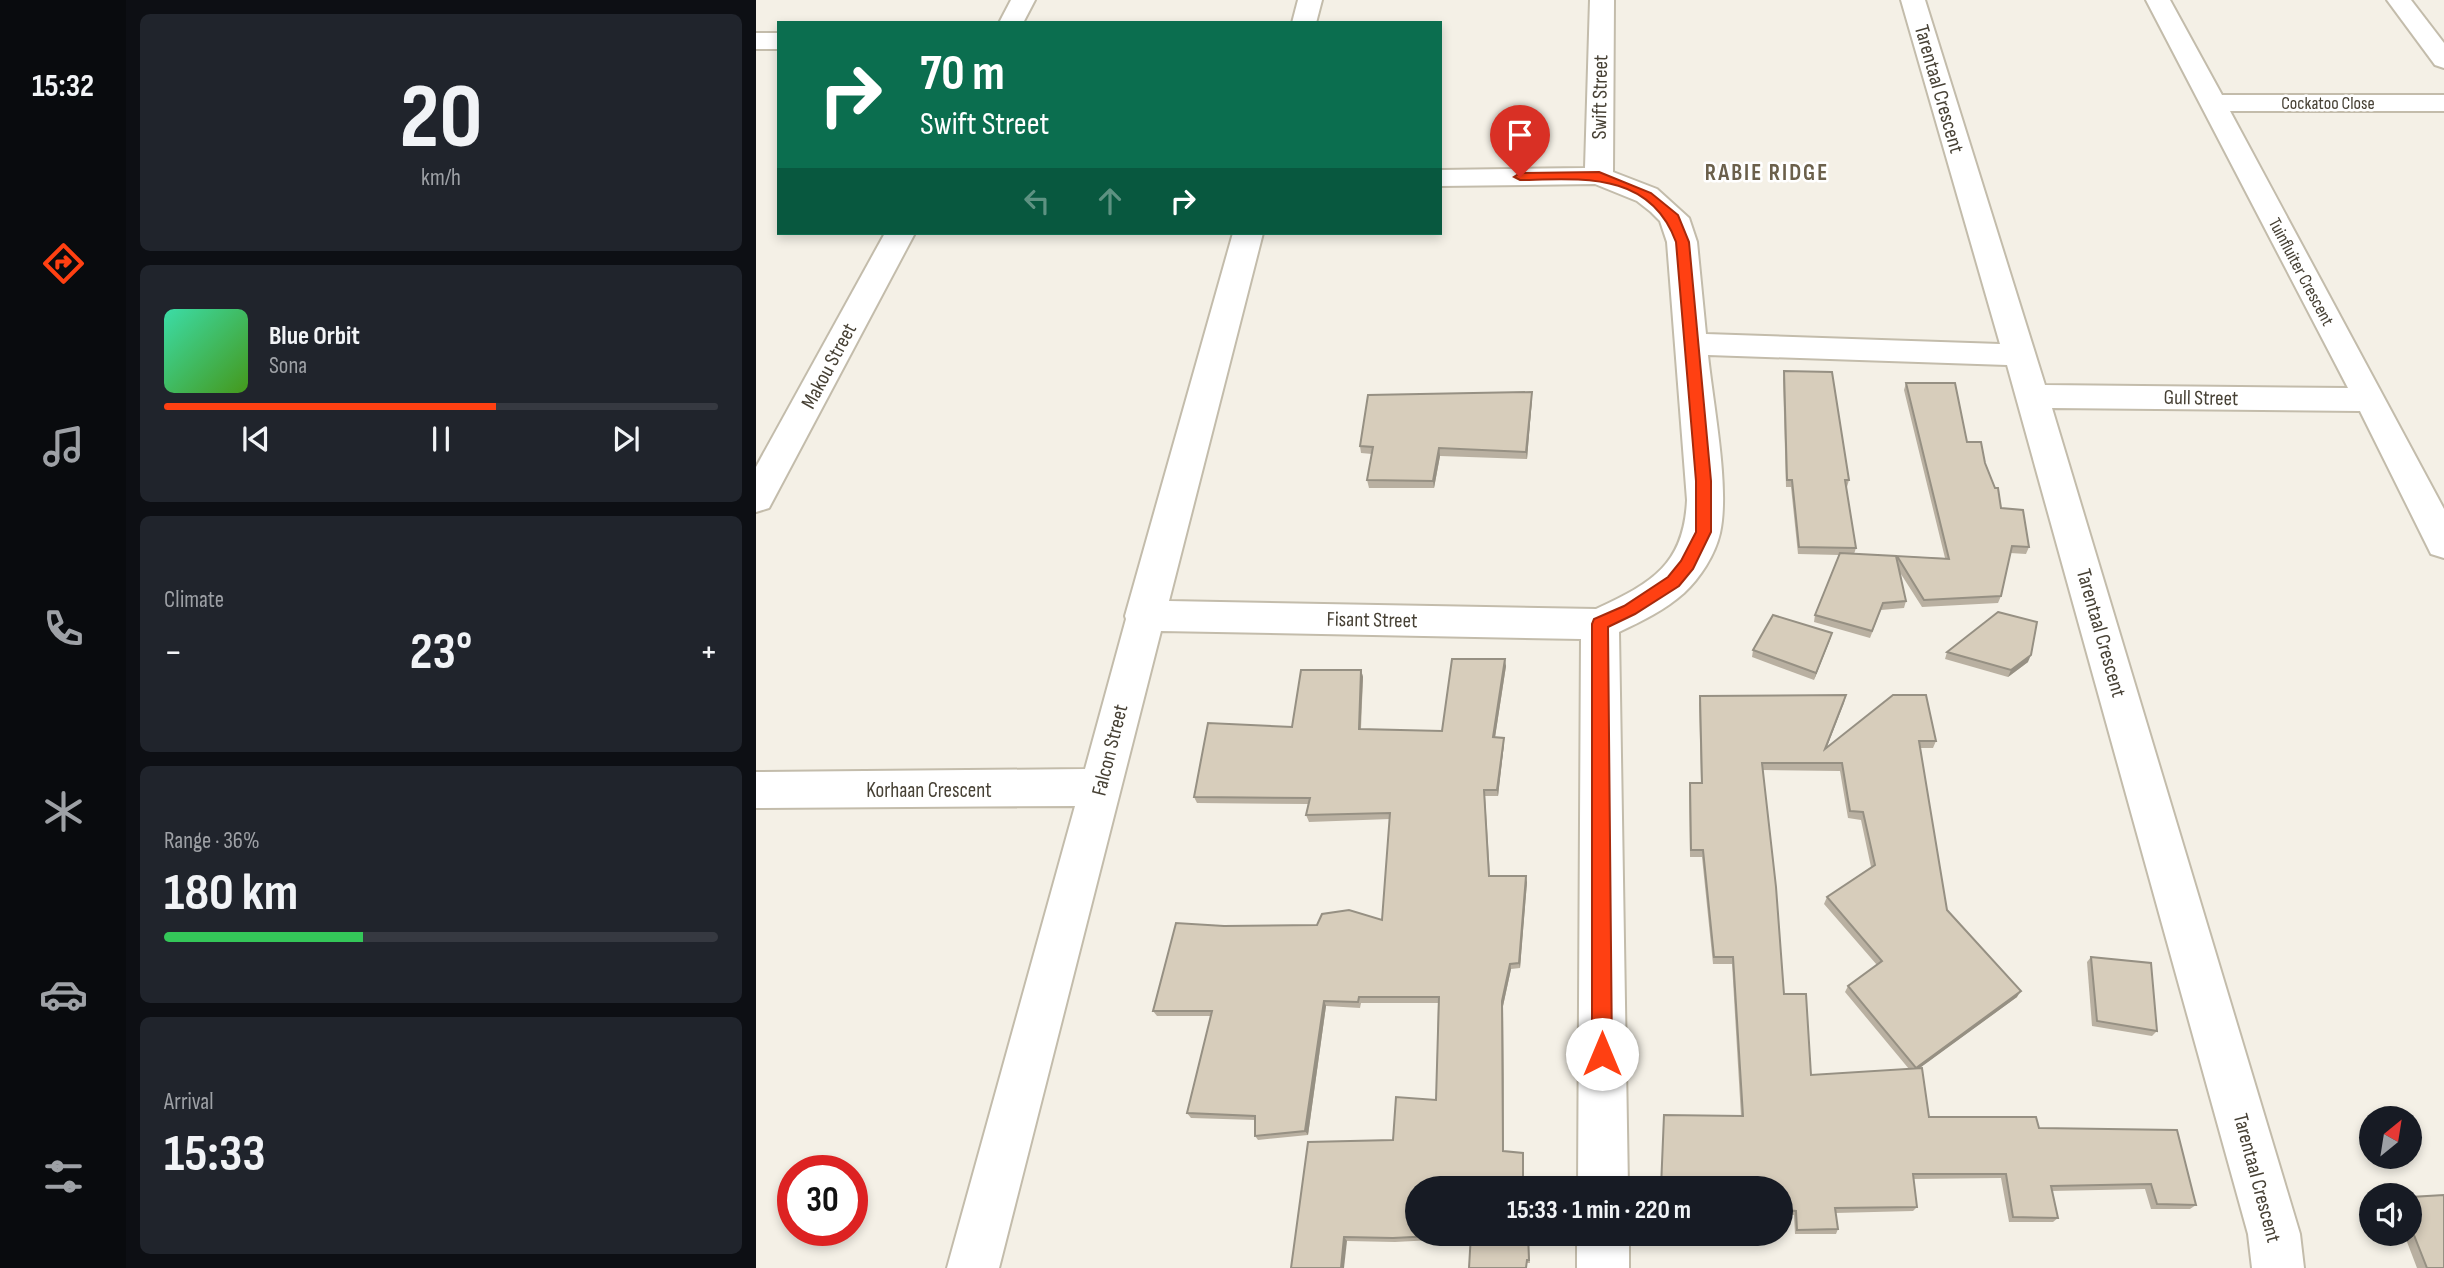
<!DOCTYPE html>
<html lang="en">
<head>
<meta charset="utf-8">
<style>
	body { margin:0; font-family:"Sofia Sans Condensed",sans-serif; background:#20242c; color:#f1f3f6; height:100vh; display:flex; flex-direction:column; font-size:26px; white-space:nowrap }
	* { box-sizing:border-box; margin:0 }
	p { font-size:23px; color:#9ea1a6 }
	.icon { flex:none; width:38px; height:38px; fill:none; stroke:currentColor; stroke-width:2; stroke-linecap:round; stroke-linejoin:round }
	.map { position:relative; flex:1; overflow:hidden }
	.details { display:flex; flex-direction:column; gap:14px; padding:14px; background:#0d0f14; width:630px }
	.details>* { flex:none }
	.banner { position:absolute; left:21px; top:21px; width:665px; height:214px; border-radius:0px; box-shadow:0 4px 10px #0003; background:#0b6e4f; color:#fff; overflow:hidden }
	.needle { width:46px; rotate:30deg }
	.controls { position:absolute; left:1603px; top:1106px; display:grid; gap:14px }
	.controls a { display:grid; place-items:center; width:63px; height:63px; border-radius:50%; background:#171b24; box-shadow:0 4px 10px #0003; font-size:35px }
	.speed { position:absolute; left:21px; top:1155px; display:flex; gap:14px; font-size:35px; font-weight:700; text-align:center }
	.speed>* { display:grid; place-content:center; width:91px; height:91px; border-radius:50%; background:#171b24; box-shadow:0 4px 10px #0003; line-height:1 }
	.speed .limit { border:10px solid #d22; background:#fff; color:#111 }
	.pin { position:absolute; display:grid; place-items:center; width:60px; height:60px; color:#fff; margin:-72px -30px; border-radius:50% 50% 50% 0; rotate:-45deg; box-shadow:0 0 7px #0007 }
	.pin .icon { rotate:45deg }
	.me { position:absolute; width:77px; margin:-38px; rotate:0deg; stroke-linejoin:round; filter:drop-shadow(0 0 5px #0008) }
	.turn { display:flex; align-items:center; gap:24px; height:147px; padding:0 28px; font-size:32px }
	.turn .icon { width:91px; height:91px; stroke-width:2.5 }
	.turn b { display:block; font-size:49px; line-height:60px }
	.lanes { display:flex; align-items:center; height:66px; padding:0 28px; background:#0003; justify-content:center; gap:35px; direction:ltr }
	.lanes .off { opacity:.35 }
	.big { font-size:52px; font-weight:700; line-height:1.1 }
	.details .card { flex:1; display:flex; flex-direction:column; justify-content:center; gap:10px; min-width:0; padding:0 24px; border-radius:10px; background:#20242c }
	.details .dial { align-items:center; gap:0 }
	.dial b { font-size:91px; line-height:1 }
	.song { display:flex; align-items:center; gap:21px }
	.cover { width:84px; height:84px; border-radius:10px; background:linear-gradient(135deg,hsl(160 70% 55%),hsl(100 70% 35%)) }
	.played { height:7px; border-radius:4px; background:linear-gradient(90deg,#ff4012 60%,#363941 60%) }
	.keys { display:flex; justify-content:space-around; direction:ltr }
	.heat { display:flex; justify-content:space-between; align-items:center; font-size:38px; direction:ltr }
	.charge { height:10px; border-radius:5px; background:linear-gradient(90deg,#34c759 36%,#363941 0) }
	.trip { position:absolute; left:649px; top:1176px; width:388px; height:70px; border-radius:35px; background:#171b24; box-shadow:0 4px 10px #0003; font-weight:700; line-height:70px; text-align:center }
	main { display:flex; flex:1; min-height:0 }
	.tabs { display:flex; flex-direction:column; width:126px; justify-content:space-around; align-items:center; background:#090b0e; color:#9ea1a6 }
	.tabs .icon { width:49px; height:49px }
	.tabs .on { color:#ff4012 }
	.tabs b { font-size:32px; color:#f1f3f6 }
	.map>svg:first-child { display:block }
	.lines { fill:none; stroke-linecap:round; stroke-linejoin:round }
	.minor-casing { stroke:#c3bcab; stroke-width:4 }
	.minor { fill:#fff; fill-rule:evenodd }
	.wall { fill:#b9b0a1; fill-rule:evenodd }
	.shaded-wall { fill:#969083 }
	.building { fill:#d7cdbb; stroke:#969083; stroke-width:2 }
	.route { fill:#ff4012; stroke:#a62a0c; stroke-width:2 }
	.labels { text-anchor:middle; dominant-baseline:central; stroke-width:5; stroke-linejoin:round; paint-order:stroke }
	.far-street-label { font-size:18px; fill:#474135; stroke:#fff }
	.street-label { font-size:21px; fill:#474135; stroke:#fff }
	.far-district-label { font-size:23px; font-weight:bold; letter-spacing:2px; fill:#6b604b; stroke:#fff }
</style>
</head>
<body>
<main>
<nav class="tabs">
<b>15:32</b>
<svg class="icon on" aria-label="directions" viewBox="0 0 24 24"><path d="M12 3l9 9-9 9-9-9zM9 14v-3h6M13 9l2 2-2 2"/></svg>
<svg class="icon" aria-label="music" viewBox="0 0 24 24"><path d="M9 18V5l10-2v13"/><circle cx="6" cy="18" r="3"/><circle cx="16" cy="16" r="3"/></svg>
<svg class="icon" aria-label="phone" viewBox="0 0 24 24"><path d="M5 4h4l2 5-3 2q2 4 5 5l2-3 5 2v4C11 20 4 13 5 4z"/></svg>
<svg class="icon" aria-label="climate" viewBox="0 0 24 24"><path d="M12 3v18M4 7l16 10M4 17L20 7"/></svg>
<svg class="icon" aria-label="car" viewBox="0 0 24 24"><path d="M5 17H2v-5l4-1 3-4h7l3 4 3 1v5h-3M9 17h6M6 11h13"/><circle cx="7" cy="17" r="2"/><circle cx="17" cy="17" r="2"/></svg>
<svg class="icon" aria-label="filters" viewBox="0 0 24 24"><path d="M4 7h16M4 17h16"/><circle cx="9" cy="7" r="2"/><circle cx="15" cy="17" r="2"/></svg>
</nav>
<section class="details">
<div class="card dial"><b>20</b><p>km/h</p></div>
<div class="card">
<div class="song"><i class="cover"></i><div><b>Blue Orbit</b><p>Sona</p></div></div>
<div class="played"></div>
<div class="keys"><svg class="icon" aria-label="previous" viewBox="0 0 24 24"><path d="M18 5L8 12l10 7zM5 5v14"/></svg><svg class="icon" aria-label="pause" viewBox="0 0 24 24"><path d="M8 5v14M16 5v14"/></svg><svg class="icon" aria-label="next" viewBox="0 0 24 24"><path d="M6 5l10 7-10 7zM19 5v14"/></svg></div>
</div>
<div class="card"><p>Climate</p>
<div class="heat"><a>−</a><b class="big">23°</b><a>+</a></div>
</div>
<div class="card"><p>Range · 36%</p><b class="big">180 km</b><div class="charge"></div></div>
<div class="card"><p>Arrival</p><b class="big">15:33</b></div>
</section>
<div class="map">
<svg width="1688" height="1268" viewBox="0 0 1688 1268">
	<rect width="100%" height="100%" fill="#f4f0e6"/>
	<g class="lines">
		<defs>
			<g id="minor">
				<polygon points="255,0 279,0 267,23 243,23"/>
				<polygon points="542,0 566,0 560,23 536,23"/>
				<path d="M834 0H858L857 172 901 189 933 218 941 242 950 334 1244 344 1145 0H1169L1289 385 1592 388 1390 0H1414L1466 95H1688V111H1474L1688 509V558L1675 554 1604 411 1296 408 1544 1234 1548 1268H1496L1492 1234 1251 365 952 355C957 404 974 488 964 533 959 555 944 578 928 593 909 610 886 621 863 632L872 1188H822L825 639 405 631 243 1268H191L319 806 0 808V772L329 769 370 619 369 616 477 233H507L413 601 840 609C896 583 928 565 931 500L911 242 904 221 895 212 881 201 839 184 684 186V170L829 168Z"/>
				<polygon points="1631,0 1655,0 1688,43 1688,68 1679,65"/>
				<rect x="0" y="33" width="23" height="16"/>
				<polygon points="129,233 159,233 13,508 0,512 0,467"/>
				<rect x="821" y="1234" width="52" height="34"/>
			</g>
		</defs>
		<!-- minor casing -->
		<use href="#minor" class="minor-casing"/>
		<!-- minor -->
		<use href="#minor" class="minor"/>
	</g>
	<!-- wall -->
	<g class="wall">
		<polygon points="1028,371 1093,480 1091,487 1090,487 1100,548 1098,554 1189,558 1148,390 1150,383 1211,442 1229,463 1245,508 1273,547 1270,554 1254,553 1245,596 1242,603 1166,607 1143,571 1150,601 1148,608 1125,610 1114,638 1058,622 1059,615 1083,555 1042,554 1035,487 1030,487 1027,379"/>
		<polygon points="776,392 776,399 771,459 684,456 678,488 613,488 611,480 616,454 605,453 604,446"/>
		<polygon points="1076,633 1058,680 996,657 997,650"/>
		<polygon points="1191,652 1272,662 1252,677 1189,659"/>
		<polygon points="750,666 739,737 748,738 748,744 742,796 729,796 734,876 771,882 764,968 755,969 747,1006 748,1151 768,1157 768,1188 662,1188 772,1234 774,1263 771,1263 715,1238 639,1242 591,1241 535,1268 637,1140 680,1100 682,1003 605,1003 604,1008 570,1006 552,1135 502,1140 499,1136 499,1120 435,1118 431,1113 455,1016 401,1016 397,1011 468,926 561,925 626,920 634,819 553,822 550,815 552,804 441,803 438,797 536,727 605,670 607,677 605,729 686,731"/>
		<path d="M1090 695 1070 748 1137 695 1180 741 1177 748H1164L1191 910 1261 997 1163 1068 1173 1117 1283 1128 1440 1205 1434 1209H1395L1389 1189 1296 1191 1302 1218 1297 1222H1253L1245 1178 1157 1179 1161 1207 1157 1211 1079 1213 1082 1229 1080 1234H1039L1038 1215 1026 1214V1188L985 1116 976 964H957L946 857H934L933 791 934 783H945L943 704 944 696ZM1006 770 1084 771 1092 818 1105 820 1115 867 1071 897 1068 904 1121 965 1092 986 1089 992 1153 1069 1055 1075 1028 994Z"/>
		<polygon points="1335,957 1401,1031 1396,1036 1336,1026 1331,962"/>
		<polygon points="1654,1197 1655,1197 1688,1268 1661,1268 1648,1234 1654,1234 1654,1225 1655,1225 1654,1221"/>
	</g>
	<!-- shaded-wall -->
	<g class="shaded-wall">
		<polygon points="776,392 776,399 771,459 770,452"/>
		<polygon points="683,448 684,456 678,488 677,481"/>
		<polygon points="1076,633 1074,640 1058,680 1060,673"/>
		<polygon points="1275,655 1272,662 1252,677 1255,670"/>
		<polygon points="749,659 750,666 738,744 737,737"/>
		<polygon points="605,670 607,677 604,736 603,729"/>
		<polygon points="1090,695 1088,703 1067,757 1069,749"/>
		<polygon points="748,738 748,744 742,796 741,790"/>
		<polygon points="770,876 771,882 764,968 763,963"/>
		<polygon points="754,964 755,969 747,1006 748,1155 746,1001"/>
		<polygon points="1265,991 1261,997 1157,1073 1160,1068"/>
		<polygon points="568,1001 570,1006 552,1135 549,1131"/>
		<polygon points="588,1237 591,1241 588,1268 585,1268"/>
	</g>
	<!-- building -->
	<g class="building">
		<polygon points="1028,371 1076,372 1093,480 1089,480 1100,548 1043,547 1036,480 1031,480"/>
		<polygon points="1150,383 1199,383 1211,442 1225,442 1229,463 1239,488 1242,488 1245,508 1267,510 1273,547 1256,546 1245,596 1168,600 1141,556 1193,559"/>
		<polygon points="776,392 770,452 683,448 677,481 611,480 617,447 604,446 612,395"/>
		<polygon points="1084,553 1140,556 1150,601 1127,603 1116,631 1059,615"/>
		<polygon points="1242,612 1281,622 1275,655 1255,670 1191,652"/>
		<polygon points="1017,615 1076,633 1060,673 997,650"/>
		<polygon points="696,659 749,659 737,737 748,738 741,790 728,790 733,876 770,876 763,963 754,964 746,1001 747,1151 767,1153 767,1188 662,1188 662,1234 772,1234 773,1260 771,1260 770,1268 713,1268 715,1234 637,1238 588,1237 585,1268 535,1268 552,1142 637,1140 640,1097 680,1100 683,997 603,997 602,1002 568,1001 549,1131 499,1136 499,1116 431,1113 456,1011 397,1011 420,923 468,926 561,925 566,914 593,910 626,920 634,813 550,815 554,798 438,797 452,723 536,727 545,670 605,670 603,729 686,731"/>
		<polygon points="1090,695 1069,749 1137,695 1170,695 1180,741 1163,741 1191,910 1265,991 1160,1068 1092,986 1126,961 1071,897 1119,865 1107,812 1094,811 1086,763 1006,763 1020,887 1028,994 1050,994 1055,1075 1166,1068 1173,1117 1280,1117 1283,1128 1421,1130 1440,1205 1401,1204 1395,1184 1295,1186 1302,1218 1257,1217 1250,1174 1157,1174 1161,1207 1079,1208 1082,1229 1041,1230 1040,1211 1026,1210 1026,1188 905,1188 908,1115 987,1116 977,957 958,957 947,850 935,850 934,783 946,783 944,696"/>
		<polygon points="1335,957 1395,963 1401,1031 1341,1021"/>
		<polygon points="1688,1195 1688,1268 1671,1268 1654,1225 1663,1223 1655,1197"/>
	</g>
	<!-- route -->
	<path class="route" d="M843 172 895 193 922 215 933 242 955 481V532L937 569 923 586 879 614 852 627 856 1054 853 1061 846 1064 839 1061 836 1054V624L838 619 868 606 912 577 925 561 940 532V481L920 242C894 171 826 179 764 180L758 177 764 173Z"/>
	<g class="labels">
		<!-- far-street labels -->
		<g class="far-street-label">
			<text x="1572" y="103">Cockatoo Close</text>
			<text transform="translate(1545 272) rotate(62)">Tuinfluiter Crescent</text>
		</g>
		<!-- street labels -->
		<g class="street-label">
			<text transform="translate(1183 89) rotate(74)">Tarentaal Crescent</text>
			<text transform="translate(844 97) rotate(-89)">Swift Street</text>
			<text transform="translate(73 366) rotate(-62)">Makou Street</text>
			<text transform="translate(1445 398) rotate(1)">Gull Street</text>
			<text transform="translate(616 620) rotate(1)">Fisant Street</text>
			<text transform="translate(1345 633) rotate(74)">Tarentaal Crescent</text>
			<text transform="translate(354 750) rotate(-76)">Falcon Street</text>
			<text x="173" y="790">Korhaan Crescent</text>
			<text transform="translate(1501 1178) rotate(75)">Tarentaal Crescent</text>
		</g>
		<!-- far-district labels -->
		<g class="far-district-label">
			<text x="1011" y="173">RABIE RIDGE</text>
		</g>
	</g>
</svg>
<div class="controls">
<a><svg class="needle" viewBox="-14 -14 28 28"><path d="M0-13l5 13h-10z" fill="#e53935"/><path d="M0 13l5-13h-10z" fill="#9ea1a6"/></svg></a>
<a><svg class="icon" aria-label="sound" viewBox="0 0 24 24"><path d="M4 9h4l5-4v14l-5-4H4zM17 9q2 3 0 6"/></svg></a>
</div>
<div class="speed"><div class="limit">30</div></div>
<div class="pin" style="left:764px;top:177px;background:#d93025"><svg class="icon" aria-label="arrive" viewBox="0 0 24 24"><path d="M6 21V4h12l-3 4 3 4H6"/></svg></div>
<svg class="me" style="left:846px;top:1054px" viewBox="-20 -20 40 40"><circle r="19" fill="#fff"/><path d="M0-13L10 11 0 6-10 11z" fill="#ff4012"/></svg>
<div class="trip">15:33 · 1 min · 220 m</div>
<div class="banner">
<div class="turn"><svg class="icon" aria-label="right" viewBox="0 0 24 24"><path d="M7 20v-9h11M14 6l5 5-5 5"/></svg><div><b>70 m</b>Swift Street</div></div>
<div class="lanes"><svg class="icon off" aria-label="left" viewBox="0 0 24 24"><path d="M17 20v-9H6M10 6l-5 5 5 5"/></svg><svg class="icon off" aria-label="ahead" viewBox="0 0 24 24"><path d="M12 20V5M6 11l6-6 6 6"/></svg><svg class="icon" aria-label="right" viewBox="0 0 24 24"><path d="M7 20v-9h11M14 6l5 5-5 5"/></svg></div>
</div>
</div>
</main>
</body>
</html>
